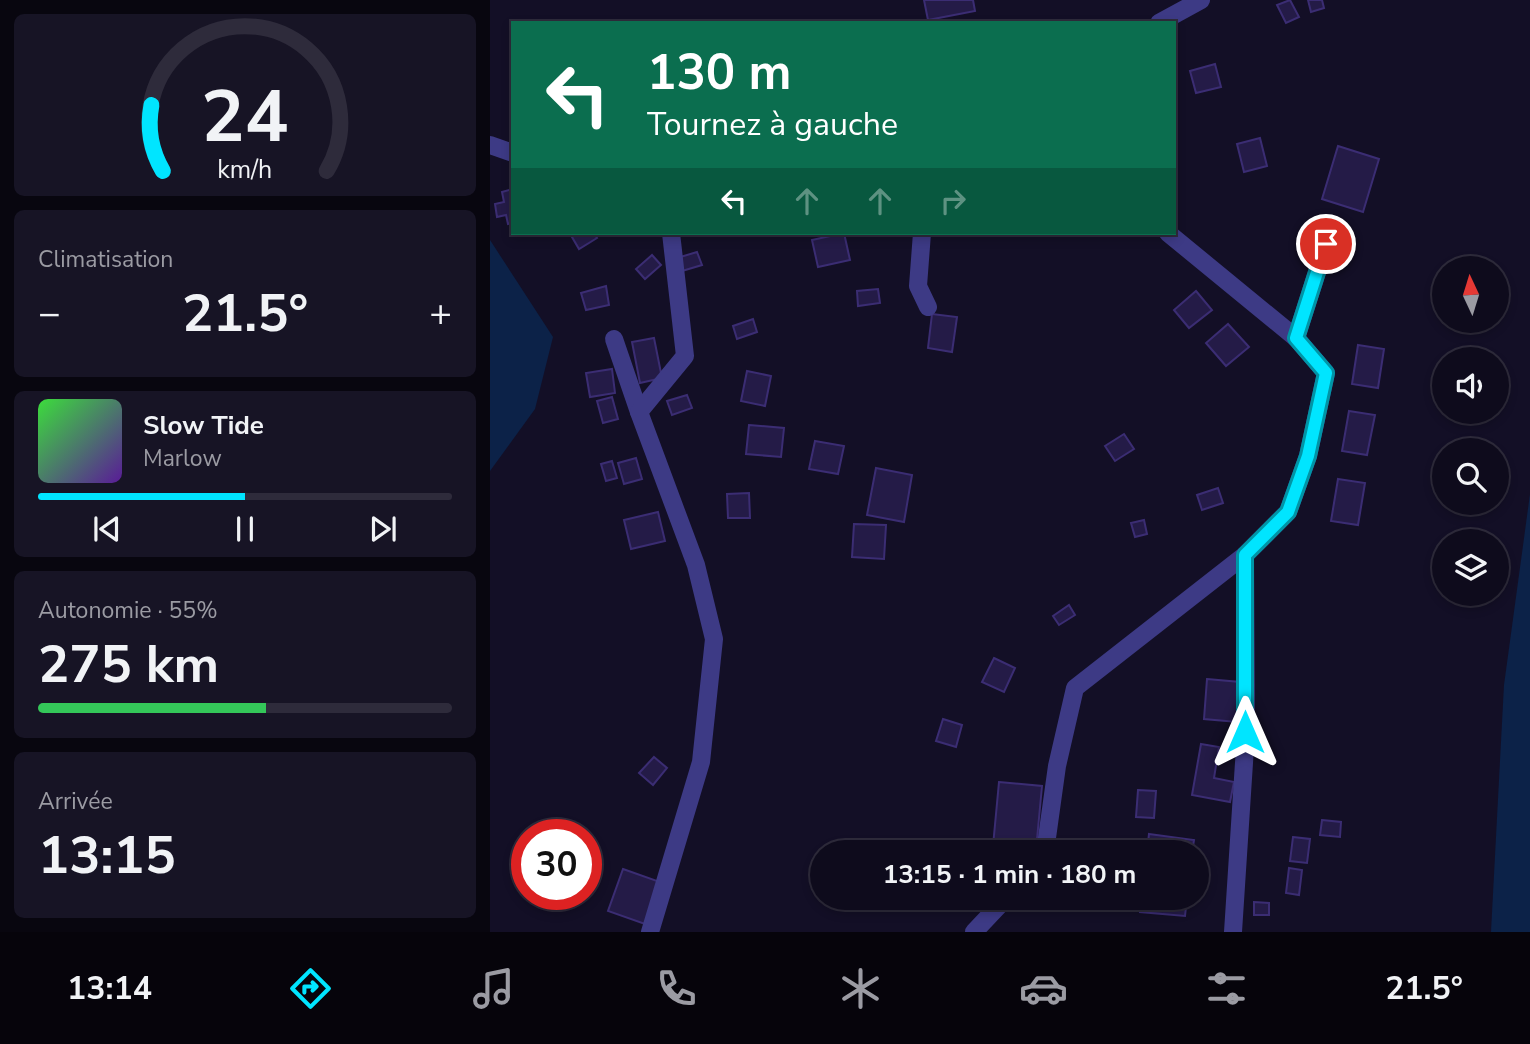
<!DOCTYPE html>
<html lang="fr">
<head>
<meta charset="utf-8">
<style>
	body { margin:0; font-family:"Nunito Sans",sans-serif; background:#171425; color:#f1f3f6; height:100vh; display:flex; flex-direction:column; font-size:26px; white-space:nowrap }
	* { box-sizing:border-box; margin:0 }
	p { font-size:23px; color:#9b9ba3 }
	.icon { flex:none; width:38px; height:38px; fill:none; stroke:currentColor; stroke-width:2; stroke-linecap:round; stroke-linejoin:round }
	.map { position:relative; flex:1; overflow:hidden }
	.panel { display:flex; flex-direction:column; gap:14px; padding:14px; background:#08060f; width:490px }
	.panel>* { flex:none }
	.banner { position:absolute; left:21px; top:21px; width:665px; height:214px; border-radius:0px; box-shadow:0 4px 10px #0003,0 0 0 2px #2e2b3b; background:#0b6e4f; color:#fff; overflow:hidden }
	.needle { width:46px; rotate:356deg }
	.fabs { position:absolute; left:942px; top:256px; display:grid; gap:14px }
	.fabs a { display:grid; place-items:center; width:77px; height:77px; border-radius:50%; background:#0e0b1c; box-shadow:0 4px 10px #0003,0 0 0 2px #2e2b3b; font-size:35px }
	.speed { position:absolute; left:21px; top:819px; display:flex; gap:14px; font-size:35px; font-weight:700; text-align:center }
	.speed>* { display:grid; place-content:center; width:91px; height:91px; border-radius:50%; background:#0e0b1c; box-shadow:0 4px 10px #0003,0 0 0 2px #2e2b3b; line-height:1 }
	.speed .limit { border:10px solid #d22; background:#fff; color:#111 }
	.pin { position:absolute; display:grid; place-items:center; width:60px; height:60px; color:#fff; margin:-30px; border:4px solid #fff; border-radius:50%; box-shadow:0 2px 7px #0007 }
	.me { position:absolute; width:77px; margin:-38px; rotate:0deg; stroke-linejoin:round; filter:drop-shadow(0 0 5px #0008) }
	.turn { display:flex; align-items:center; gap:24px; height:147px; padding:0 21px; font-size:32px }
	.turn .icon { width:91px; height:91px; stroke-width:2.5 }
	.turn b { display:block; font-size:49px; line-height:60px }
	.lanes { display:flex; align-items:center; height:66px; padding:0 21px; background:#0003; justify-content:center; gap:35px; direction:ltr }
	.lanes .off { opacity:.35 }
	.big { font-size:52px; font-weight:700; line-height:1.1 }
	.panel .widget { flex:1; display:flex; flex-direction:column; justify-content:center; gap:10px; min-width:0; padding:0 24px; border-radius:10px; background:#171425 }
	.panel .dial { align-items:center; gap:0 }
	.dial svg { height:182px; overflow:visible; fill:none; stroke:#2e2b3b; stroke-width:7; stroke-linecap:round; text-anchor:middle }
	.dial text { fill:#f1f3f6; stroke:none }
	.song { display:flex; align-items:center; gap:21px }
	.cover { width:84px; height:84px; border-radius:10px; background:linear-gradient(135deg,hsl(120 70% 55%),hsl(270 70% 35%)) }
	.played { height:7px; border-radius:4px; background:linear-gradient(90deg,#00e5ff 50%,#2e2b3b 50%) }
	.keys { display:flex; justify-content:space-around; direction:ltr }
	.heat { display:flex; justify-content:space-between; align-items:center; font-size:38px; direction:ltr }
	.charge { height:10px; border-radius:5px; background:linear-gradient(90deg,#34c759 55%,#2e2b3b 0) }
	.trip { position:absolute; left:320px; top:840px; width:399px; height:70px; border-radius:35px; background:#0e0b1c; box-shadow:0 4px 10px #0003,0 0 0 2px #2e2b3b; font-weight:700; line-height:70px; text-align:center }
	.tabs { display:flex; height:112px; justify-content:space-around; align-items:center; background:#06040b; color:#9b9ba3 }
	.tabs .icon { width:49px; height:49px }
	.tabs .active { color:#00e5ff }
	.tabs b { font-size:32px; color:#f1f3f6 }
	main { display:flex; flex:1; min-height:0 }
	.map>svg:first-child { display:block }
	.water { fill:#0c2248 }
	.building { fill:#241b47; stroke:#3b2d73; stroke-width:2 }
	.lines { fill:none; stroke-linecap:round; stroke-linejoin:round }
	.street { stroke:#3d3a85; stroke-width:18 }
	.route-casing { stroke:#0095a6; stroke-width:18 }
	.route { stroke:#00e5ff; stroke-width:12 }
</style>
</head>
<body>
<main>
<section class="panel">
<div class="widget dial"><svg viewBox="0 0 100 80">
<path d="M14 69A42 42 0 1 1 86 69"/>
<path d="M14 69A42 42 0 0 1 9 40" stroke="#00e5ff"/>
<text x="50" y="56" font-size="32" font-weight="700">24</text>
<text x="50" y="72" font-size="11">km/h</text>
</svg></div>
<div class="widget"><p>Climatisation</p>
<div class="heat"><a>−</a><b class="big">21.5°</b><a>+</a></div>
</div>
<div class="widget">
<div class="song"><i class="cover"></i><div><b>Slow Tide</b><p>Marlow</p></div></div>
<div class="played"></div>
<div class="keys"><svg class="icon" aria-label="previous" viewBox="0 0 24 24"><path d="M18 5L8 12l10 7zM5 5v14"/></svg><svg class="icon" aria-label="pause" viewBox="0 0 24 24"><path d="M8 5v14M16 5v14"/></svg><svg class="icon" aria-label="next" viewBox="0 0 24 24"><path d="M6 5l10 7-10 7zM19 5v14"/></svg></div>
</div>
<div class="widget"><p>Autonomie · 55%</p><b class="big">275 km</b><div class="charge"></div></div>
<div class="widget"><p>Arrivée</p><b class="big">13:15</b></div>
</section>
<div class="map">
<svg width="1040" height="932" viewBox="0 0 1040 932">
	<rect width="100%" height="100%" fill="#130f26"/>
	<!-- water -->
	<g class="water">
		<polygon points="0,240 63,337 45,409 0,471"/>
		<polygon points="1040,494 1040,932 1001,932 1014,685"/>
	</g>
	<!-- building -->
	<g class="building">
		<polygon points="434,0 483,0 485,11 438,20"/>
		<polygon points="800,0 809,17 796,23 787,5"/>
		<polygon points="818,0 832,0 834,8 821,12"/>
		<polygon points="725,64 731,87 706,93 700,71"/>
		<polygon points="770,138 777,166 754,172 747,144"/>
		<polygon points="848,146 889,159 873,212 832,199"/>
		<polygon points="23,189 23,223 18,224 16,215 7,217 5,204 14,202 12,192"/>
		<polygon points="89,233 104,233 107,238 89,249 82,237"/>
		<polygon points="354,233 360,260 328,267 322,240"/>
		<polygon points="207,252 212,265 192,271 187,258"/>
		<polygon points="162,255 171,265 155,279 146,269"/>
		<polygon points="116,286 119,305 96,310 91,293"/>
		<polygon points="388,289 390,303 368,306 367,291"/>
		<polygon points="706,291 722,310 699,328 684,310"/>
		<polygon points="442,314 467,317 462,352 438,348"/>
		<polygon points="263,319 267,332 247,339 243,326"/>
		<polygon points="738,324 759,347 736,366 716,343"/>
		<polygon points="164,338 172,378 150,383 142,342"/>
		<polygon points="868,345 894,349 888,388 862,384"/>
		<polygon points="122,369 125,393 100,397 96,373"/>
		<polygon points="257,371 281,376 275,406 251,401"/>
		<polygon points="197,395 202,408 182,415 177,401"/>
		<polygon points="122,397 128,419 113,423 107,401"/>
		<polygon points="859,411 885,415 877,455 852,451"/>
		<polygon points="259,425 294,428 291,457 256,454"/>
		<polygon points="634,434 644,449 625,461 615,446"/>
		<polygon points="325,441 354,446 348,474 319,469"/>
		<polygon points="146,458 152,479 134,484 128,463"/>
		<polygon points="122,461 127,478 116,481 111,464"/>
		<polygon points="386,468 422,475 414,522 377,515"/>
		<polygon points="848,479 875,483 868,525 841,521"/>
		<polygon points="728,488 733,503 712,510 707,495"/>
		<polygon points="259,493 260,518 238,518 237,494"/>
		<polygon points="168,512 175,541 141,549 134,520"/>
		<polygon points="654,520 657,534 645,537 641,523"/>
		<polygon points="364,524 396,525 394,559 362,557"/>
		<polygon points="579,605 585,615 569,625 563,616"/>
		<polygon points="504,658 525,668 514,692 492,682"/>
		<polygon points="717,679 750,682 747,722 714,719"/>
		<polygon points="453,719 472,725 466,747 446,741"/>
		<polygon points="711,744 729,747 724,778 744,782 740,802 702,795"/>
		<polygon points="164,757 177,768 163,785 149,773"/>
		<polygon points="509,782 552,786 546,850 503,846"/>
		<polygon points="648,790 666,791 664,818 646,817"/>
		<polygon points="832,820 851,822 850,837 830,835"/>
		<polygon points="659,834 704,840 702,852 657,852"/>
		<polygon points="803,837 820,839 817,863 800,861"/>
		<polygon points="799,868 812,870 809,895 796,893"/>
		<polygon points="133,869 170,882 155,924 118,911"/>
		<polygon points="651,898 697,898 695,916 650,912"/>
		<polygon points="764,902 779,903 779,915 764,915"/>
	</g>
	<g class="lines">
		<!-- street -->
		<g class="street">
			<polyline points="669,23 711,0"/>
			<polyline points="0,145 23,153"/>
			<polyline points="432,233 428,286 438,307"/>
			<polyline points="806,338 836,244"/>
			<polyline points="124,339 149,412"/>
			<polyline points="555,852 567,766 585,688 755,555 798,512 818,456 836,373 806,338 678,233"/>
			<polyline points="160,932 211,762 224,639 206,565 149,412 195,356 181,233"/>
			<polyline points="484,932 516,898"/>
			<polyline points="743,932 756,732 755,555"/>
		</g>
	</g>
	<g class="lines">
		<defs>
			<polyline id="route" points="755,732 755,555 798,512 818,456 836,373 806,338 836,244"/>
		</defs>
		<!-- route casing -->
		<use href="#route" class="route-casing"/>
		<!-- route -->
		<use href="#route" class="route"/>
	</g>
</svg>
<div class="fabs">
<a><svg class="needle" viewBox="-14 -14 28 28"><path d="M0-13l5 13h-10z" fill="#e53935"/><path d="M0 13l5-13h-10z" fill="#9b9ba3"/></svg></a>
<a><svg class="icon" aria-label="sound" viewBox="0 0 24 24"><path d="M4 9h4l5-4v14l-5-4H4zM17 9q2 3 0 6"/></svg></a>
<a><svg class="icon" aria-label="search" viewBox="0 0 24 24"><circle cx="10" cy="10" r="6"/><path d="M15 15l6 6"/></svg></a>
<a><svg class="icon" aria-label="layers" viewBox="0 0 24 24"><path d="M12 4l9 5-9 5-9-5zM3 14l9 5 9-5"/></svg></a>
</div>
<div class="speed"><div class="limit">30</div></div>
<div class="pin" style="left:836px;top:244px;background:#d93025"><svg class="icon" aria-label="arrive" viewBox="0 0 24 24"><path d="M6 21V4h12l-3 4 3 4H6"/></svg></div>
<svg class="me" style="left:755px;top:732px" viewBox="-20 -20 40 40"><path d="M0-17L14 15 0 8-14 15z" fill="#00e5ff" stroke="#fff" stroke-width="4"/></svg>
<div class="trip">13:15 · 1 min · 180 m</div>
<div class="banner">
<div class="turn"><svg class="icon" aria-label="left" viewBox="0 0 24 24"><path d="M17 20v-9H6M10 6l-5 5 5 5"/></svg><div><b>130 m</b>Tournez à gauche</div></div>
<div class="lanes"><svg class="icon" aria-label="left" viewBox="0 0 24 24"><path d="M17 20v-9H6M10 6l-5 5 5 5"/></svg><svg class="icon off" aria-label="ahead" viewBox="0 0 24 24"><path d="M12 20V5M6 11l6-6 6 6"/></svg><svg class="icon off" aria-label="ahead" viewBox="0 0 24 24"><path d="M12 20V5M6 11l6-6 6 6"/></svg><svg class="icon off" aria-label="right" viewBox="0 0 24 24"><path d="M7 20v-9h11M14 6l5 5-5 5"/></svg></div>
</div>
</div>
</main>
<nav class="tabs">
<b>13:14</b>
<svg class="icon active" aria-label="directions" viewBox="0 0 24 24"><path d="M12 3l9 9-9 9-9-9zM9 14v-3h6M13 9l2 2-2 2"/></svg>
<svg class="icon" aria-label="music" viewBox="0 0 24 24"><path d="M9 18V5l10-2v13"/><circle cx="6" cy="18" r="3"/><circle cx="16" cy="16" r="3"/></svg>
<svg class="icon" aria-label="phone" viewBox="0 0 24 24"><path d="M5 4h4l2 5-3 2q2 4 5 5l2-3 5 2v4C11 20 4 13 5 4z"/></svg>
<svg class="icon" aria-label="climate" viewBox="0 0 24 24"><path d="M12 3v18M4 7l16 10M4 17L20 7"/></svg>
<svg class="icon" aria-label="car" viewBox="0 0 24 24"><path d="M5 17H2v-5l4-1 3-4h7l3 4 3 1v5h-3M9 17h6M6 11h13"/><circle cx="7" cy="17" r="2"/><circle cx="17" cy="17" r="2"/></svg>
<svg class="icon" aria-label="filters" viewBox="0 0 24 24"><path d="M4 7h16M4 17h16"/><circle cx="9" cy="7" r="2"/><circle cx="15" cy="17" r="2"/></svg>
<b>21.5°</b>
</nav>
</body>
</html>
